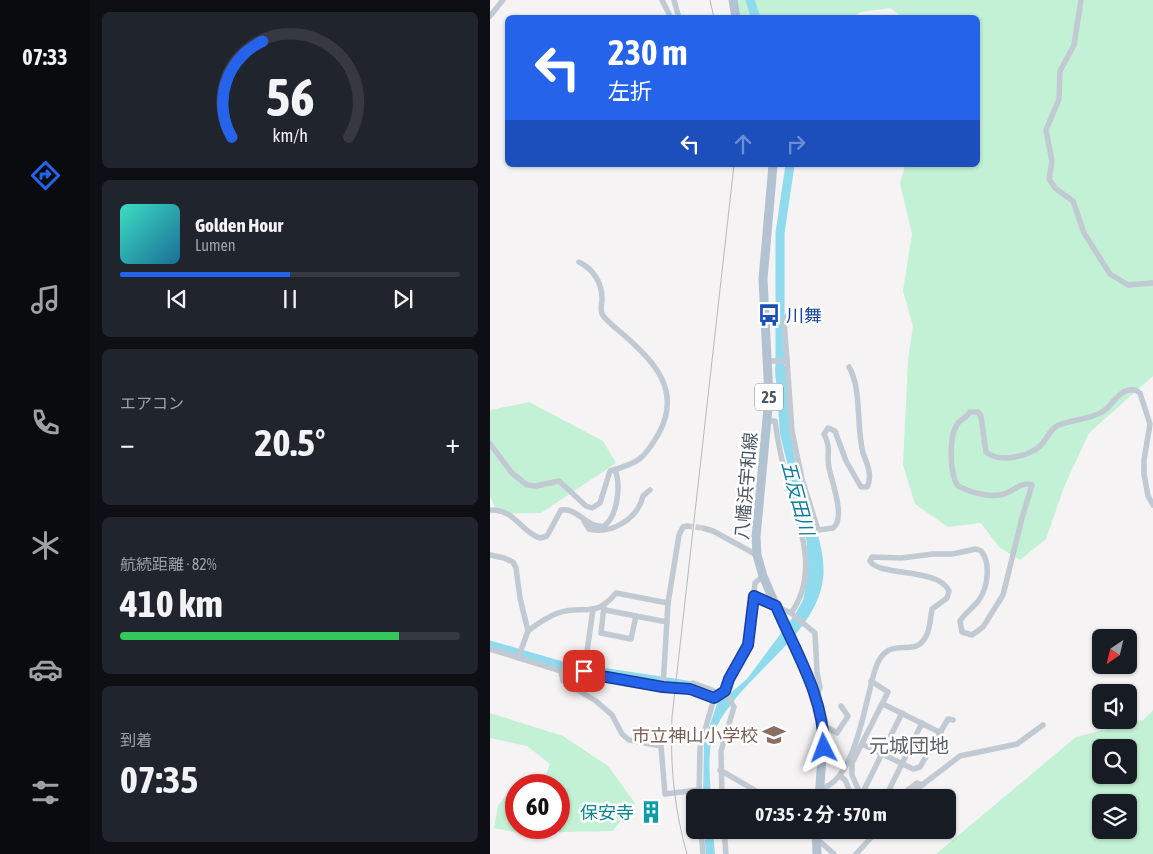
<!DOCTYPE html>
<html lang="ja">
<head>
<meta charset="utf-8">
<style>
	body { margin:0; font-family:"Asap Condensed","Noto Sans JP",sans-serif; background:#20242c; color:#f1f3f6; height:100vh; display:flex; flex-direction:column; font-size:19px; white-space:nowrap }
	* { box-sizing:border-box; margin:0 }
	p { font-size:16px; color:#9ea1a6 }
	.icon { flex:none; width:28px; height:28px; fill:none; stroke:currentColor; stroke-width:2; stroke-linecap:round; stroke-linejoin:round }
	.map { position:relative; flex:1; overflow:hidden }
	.sheet { display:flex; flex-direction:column; gap:12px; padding:12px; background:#0d0f14; width:400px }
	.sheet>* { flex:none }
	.guide { position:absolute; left:15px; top:15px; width:475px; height:152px; border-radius:8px; box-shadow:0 1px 4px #0004; background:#2563eb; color:#fff; overflow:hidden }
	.needle { width:32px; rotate:215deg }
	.controls { position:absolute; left:602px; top:629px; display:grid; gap:10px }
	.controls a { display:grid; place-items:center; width:45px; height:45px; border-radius:8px; background:#171b24; box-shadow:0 1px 4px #0004; font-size:25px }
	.speed { position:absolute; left:15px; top:774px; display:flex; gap:10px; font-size:25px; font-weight:700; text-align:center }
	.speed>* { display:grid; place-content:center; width:65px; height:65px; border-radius:50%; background:#171b24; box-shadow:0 1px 4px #0004; line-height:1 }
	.speed .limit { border:8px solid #d22; background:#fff; color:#111 }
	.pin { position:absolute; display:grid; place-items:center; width:42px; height:42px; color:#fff; margin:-21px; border-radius:10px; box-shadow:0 2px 8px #0006 }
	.me { position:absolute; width:55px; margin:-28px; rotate:357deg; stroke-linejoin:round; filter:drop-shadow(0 0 4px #0008) }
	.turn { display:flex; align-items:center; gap:18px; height:105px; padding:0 20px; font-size:22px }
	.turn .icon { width:65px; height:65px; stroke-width:2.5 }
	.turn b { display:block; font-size:35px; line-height:42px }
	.lanes { display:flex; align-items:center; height:48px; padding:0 20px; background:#0003; justify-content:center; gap:25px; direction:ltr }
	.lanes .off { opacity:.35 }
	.big { font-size:38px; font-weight:700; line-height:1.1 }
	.sheet .widget { flex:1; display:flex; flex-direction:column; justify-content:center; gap:8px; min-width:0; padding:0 18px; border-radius:8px; background:#20242c }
	.sheet .dial { align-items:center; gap:0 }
	.dial svg { height:130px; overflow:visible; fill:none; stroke:#363941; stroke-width:7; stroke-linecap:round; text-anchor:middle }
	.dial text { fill:#f1f3f6; stroke:none }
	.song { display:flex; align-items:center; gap:15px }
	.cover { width:60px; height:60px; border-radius:8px; background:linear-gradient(135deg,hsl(170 70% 55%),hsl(200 70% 35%)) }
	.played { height:5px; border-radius:2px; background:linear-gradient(90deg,#2563eb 50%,#363941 50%) }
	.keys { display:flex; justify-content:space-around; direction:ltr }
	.heat { display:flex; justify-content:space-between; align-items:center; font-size:28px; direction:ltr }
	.charge { height:8px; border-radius:4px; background:linear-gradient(90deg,#34c759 82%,#363941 0) }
	.trip { position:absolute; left:196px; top:789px; width:270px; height:50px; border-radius:8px; background:#171b24; box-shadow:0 1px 4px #0004; font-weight:700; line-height:50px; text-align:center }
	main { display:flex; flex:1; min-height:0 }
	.tab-bar { display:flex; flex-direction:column; width:90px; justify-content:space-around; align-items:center; background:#090b0e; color:#9ea1a6 }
	.tab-bar .icon { width:35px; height:35px }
	.tab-bar .current { color:#2563eb }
	.tab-bar b { font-size:22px; color:#f1f3f6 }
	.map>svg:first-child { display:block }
	.green { fill:#c3f1d5; fill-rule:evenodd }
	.water { fill:#90daee }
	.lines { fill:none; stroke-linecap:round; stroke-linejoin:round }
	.river { stroke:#90daee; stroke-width:9 }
	.minor-tunnel { stroke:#caccce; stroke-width:5.5; stroke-dasharray:5.5 3; stroke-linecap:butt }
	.minor { stroke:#c1cad2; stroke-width:5.5 }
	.primary { stroke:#b3c2d1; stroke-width:9 }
	.rail { stroke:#b5b8bd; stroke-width:1 }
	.route-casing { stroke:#184099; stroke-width:12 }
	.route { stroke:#2563eb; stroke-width:9 }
	.labels { text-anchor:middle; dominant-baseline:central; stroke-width:5; stroke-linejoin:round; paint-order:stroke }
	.shield { fill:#fff; stroke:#808990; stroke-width:1 }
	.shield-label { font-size:16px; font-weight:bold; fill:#4a5661 }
	.transit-label { font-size:18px; fill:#164399; stroke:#fff; text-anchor:start }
	.street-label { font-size:18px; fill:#4a5661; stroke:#fff }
	.education-label { font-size:18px; fill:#785e54; stroke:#fff; text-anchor:end }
	.culture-label { font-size:18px; fill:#0d838f; stroke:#fff; text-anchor:end }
	.water-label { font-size:19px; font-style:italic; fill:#0c7c9b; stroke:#fff }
	.quarter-label { font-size:20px; fill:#5f6368; stroke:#fff }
</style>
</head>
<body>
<main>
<nav class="tab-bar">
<b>07:33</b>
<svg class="icon current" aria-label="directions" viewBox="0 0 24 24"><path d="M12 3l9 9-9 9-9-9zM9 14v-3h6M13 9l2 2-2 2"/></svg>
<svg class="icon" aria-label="music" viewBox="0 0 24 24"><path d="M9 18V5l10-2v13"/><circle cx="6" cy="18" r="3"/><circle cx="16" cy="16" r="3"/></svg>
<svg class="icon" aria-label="phone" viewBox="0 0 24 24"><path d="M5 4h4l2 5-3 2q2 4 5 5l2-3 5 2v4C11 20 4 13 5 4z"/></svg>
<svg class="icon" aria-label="climate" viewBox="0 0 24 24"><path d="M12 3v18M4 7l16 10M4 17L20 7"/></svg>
<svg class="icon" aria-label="car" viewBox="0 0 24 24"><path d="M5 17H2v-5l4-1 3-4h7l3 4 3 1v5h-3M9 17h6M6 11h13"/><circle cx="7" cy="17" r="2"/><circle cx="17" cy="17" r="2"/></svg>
<svg class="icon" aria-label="filters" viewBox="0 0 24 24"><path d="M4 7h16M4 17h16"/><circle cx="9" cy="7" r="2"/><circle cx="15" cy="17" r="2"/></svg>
</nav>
<section class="sheet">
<div class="widget dial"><svg viewBox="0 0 100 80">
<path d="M14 69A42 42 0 1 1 86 69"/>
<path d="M14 69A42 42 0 0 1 33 10" stroke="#2563eb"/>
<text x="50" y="56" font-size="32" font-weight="700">56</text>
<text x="50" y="72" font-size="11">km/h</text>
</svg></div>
<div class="widget">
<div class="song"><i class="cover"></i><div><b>Golden Hour</b><p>Lumen</p></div></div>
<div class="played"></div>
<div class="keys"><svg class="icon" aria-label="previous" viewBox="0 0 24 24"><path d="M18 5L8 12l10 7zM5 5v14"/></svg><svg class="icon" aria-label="pause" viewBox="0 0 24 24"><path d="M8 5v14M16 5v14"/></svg><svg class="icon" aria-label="next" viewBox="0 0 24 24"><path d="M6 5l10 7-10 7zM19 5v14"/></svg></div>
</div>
<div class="widget"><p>エアコン</p>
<div class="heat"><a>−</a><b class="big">20.5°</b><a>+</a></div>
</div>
<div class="widget"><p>航続距離 · 82%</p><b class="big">410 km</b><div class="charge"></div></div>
<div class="widget"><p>到着</p><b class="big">07:35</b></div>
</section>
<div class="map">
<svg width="663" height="854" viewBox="0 0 663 854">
	<rect width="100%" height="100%" fill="#f5f3f3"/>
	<!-- green -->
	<g class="green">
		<polygon points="239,0 663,0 663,376 599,433 574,487 556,539 530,560 509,547 491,523 458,527 425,504 413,465 418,360 423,326 413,291 422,234 410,183 415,165 488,165 488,18 412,17 400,8 371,12 363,17 243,17"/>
		<polygon points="39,402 113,441 126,463 51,513 8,514 0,496 0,413 1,410"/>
		<path d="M663 710V854H446L586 737 653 720ZM611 748H639V775H611ZM611 802H639V830H611Z"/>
		<polygon points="0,713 73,736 118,766 145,803 123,831 28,833 4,828 8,806 21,788 26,787 26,828 69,828 69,785 39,785 53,783 60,764 37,746 0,738"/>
	</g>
	<!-- water -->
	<g class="water">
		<path d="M296 366C298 400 299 435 307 468 315 503 340 550 332 585 321 639 251 677 227 726 216 747 220 775 221 797L213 798 214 742 227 704 257 679 306 613 313 600 317 581V543L290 434 285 367Z"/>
		<polygon points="214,830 223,830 225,854 216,854"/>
	</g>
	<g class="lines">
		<!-- river -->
		<g class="river">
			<polyline points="260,0 266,18"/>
			<polyline points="290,376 290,233 300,165"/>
			<polyline points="0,645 72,666 203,686 220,692 236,704"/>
		</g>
		<!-- minor-tunnel -->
		<polyline class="minor-tunnel" points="197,526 213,528"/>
		<!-- minor -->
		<g class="minor">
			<polyline points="172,0 181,18"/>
			<polyline points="184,0 189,18"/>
			<polyline points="591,0 584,45 570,71 569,99 556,130 562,161 559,179 565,188 583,201 594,233 620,274 638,285 663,283"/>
			<polyline points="0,16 13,0"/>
			<path d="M278 361H297L302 431 312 479 328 530 343 528C356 519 342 482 339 468 336 453 342 450 334 434L338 428 345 431 356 461 371 487H377C383 476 377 464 373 453 366 426 372 389 359 367"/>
			<polyline points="297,361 294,320 299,314"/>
			<path d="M278 421H285C288 442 292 462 297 481 309 523 330 574 301 613"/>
			<path d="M0 444 22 473 37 485 46 486 69 481 96 506 102 508 110 503 120 471C149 463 154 459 169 433 192 390 164 362 134 335 127 329 117 322 112 314 110 309 112 304 112 299 112 282 103 269 89 262"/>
			<path d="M0 510C24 508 32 533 50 538L57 536 71 510C88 507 97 529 114 526 128 516 131 484 125 470"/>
			<path d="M94 521 99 529C122 535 148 518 153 496L160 490"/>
			<polyline points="213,528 223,531 267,555"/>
			<polyline points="0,555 14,558 23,562 26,568 30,598 38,631 28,658"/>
			<polyline points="264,596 301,613 325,633 327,672 330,687 326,698"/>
			<polyline points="114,606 111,633 141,639 146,616"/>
			<polyline points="115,610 177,622"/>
			<path d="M38 631C47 624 57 617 68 613 93 604 104 620 126 593L178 603"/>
			<polyline points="0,649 71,671 200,689 224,698 235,691 239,679 258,645 265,583 273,576"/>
			<polyline points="71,671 73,681 106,701 122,715 132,734 139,740 171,746 175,794 209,790"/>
			<polyline points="94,673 103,609"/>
			<polyline points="203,683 222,690 230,696"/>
			<polyline points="173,687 178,603 189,535 193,527 197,526"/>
			<polyline points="393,704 451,733"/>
			<polyline points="333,725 347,733 358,716 351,706"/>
			<polyline points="372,744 423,769 430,767 458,719 463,720"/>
			<polyline points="230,770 278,798"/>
			<polyline points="350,776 355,780 363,798"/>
			<path d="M329 789C366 783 375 700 385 670 396 634 420 656 432 642 440 634 440 620 442 609L457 598 459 591C448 567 389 577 380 561L382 557 411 558 443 554H462L486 549 491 551C501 563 498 587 489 600 483 608 475 613 470 621L472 632 482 635 493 627 513 595 532 518 542 485C532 480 521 494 510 495 497 497 479 492 468 486 459 473 459 435 468 423 472 419 477 417 480 412H488L491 416 496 452C509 463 538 457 550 446 557 440 559 430 567 426 581 419 599 420 612 412 624 405 628 388 645 390L650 393 660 424 654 460V474L658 496 663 505"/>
			<polyline points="370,793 374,790 412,713"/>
			<polyline points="209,798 210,748 224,698"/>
			<polyline points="232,798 231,751 244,707 235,691"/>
			<polyline points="372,798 362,775 362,763 398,692 381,681"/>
			<polyline points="395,798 432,723"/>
			<polyline points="408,798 427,783 431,785"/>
			<polyline points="415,798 470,756 527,744 553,725"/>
			<polyline points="211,830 213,854"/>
			<polyline points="234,830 236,854"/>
			<polyline points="317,830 344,854"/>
			<polyline points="366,854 388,830"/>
		</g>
		<!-- primary -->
		<g class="primary">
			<polyline points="243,0 246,18"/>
			<polyline points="283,165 273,279 279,397 266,537 267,555 273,576 326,698 334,731 329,798"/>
			<polyline points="326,830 327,854"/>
		</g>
		<!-- rail -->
		<g class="rail">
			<polyline points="220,0 224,18"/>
			<path d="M197 854C184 808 180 764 182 717L244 165"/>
		</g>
	</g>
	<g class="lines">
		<defs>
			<path id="route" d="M94 671V673L173 687 200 689 224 698 235 691 239 679 258 645 264 596 286 606C305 651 334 696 334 748"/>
		</defs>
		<!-- route casing -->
		<use href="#route" class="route-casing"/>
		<!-- route -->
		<use href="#route" class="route"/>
	</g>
	<!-- icons -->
	<defs>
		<symbol id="bus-bare" viewBox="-9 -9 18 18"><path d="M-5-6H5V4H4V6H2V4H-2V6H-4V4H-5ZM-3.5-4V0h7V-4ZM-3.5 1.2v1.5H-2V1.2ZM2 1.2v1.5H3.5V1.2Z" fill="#1a4fb4" stroke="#fff" stroke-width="2.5" paint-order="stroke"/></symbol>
		<symbol id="school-bare" viewBox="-9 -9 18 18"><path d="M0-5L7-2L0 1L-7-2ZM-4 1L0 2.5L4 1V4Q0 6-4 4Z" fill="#8d6e63" stroke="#fff" stroke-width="2.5" paint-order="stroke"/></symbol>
		<symbol id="building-bare" viewBox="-9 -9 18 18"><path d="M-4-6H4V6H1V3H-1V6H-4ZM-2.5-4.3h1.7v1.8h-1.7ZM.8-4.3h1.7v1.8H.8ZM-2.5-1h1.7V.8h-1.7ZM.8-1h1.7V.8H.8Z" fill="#0f9aa8" stroke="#fff" stroke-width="2.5" paint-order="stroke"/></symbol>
	</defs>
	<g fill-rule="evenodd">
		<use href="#bus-bare" x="263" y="299" width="32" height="32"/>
		<use href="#school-bare" x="268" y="719" width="32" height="32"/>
		<use href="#building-bare" x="145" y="796" width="32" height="32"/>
	</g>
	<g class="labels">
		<!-- shield labels -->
		<rect class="shield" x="265" y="383.5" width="28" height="27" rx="4"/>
		<g class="shield-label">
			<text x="279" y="397">25</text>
		</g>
		<!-- transit labels -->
		<g class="transit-label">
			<text x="296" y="315">川舞</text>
		</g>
		<!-- street labels -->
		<g class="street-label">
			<text transform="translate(256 486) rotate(-85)">八幡浜宇和線</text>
		</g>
		<!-- education labels -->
		<g class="education-label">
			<text x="268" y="735">市立神山小学校</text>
		</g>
		<!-- culture labels -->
		<g class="culture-label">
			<text x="144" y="812">保安寺</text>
		</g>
		<!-- water labels -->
		<g class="water-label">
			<text transform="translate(308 498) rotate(75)">五反田川</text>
		</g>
		<!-- quarter labels -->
		<g class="quarter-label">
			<text x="419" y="745">元城団地</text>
		</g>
	</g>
</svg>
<div class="controls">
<a><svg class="needle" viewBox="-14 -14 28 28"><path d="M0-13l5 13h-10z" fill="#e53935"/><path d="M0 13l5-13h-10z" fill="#9ea1a6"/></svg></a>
<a><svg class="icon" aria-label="sound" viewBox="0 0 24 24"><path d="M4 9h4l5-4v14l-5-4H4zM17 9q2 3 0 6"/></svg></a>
<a><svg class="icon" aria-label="search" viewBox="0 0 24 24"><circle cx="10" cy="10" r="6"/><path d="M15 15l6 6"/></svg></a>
<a><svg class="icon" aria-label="layers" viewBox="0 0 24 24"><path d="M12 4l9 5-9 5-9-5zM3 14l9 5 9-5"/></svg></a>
</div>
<div class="speed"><div class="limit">60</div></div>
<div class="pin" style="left:94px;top:671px;background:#d93025"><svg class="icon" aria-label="arrive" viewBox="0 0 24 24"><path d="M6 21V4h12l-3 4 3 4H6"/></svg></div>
<svg class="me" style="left:334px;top:748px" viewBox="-20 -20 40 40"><path d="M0-17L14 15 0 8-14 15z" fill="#2563eb" stroke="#fff" stroke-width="4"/></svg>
<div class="trip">07:35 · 2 分 · 570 m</div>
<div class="guide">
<div class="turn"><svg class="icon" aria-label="left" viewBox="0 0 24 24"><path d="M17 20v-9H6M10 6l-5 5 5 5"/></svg><div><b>230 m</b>左折</div></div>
<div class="lanes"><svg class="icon" aria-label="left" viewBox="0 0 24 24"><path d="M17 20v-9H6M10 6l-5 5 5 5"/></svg><svg class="icon off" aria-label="ahead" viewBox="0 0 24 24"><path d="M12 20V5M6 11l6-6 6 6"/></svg><svg class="icon off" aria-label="right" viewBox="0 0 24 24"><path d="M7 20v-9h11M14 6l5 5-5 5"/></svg></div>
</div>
</div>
</main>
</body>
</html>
